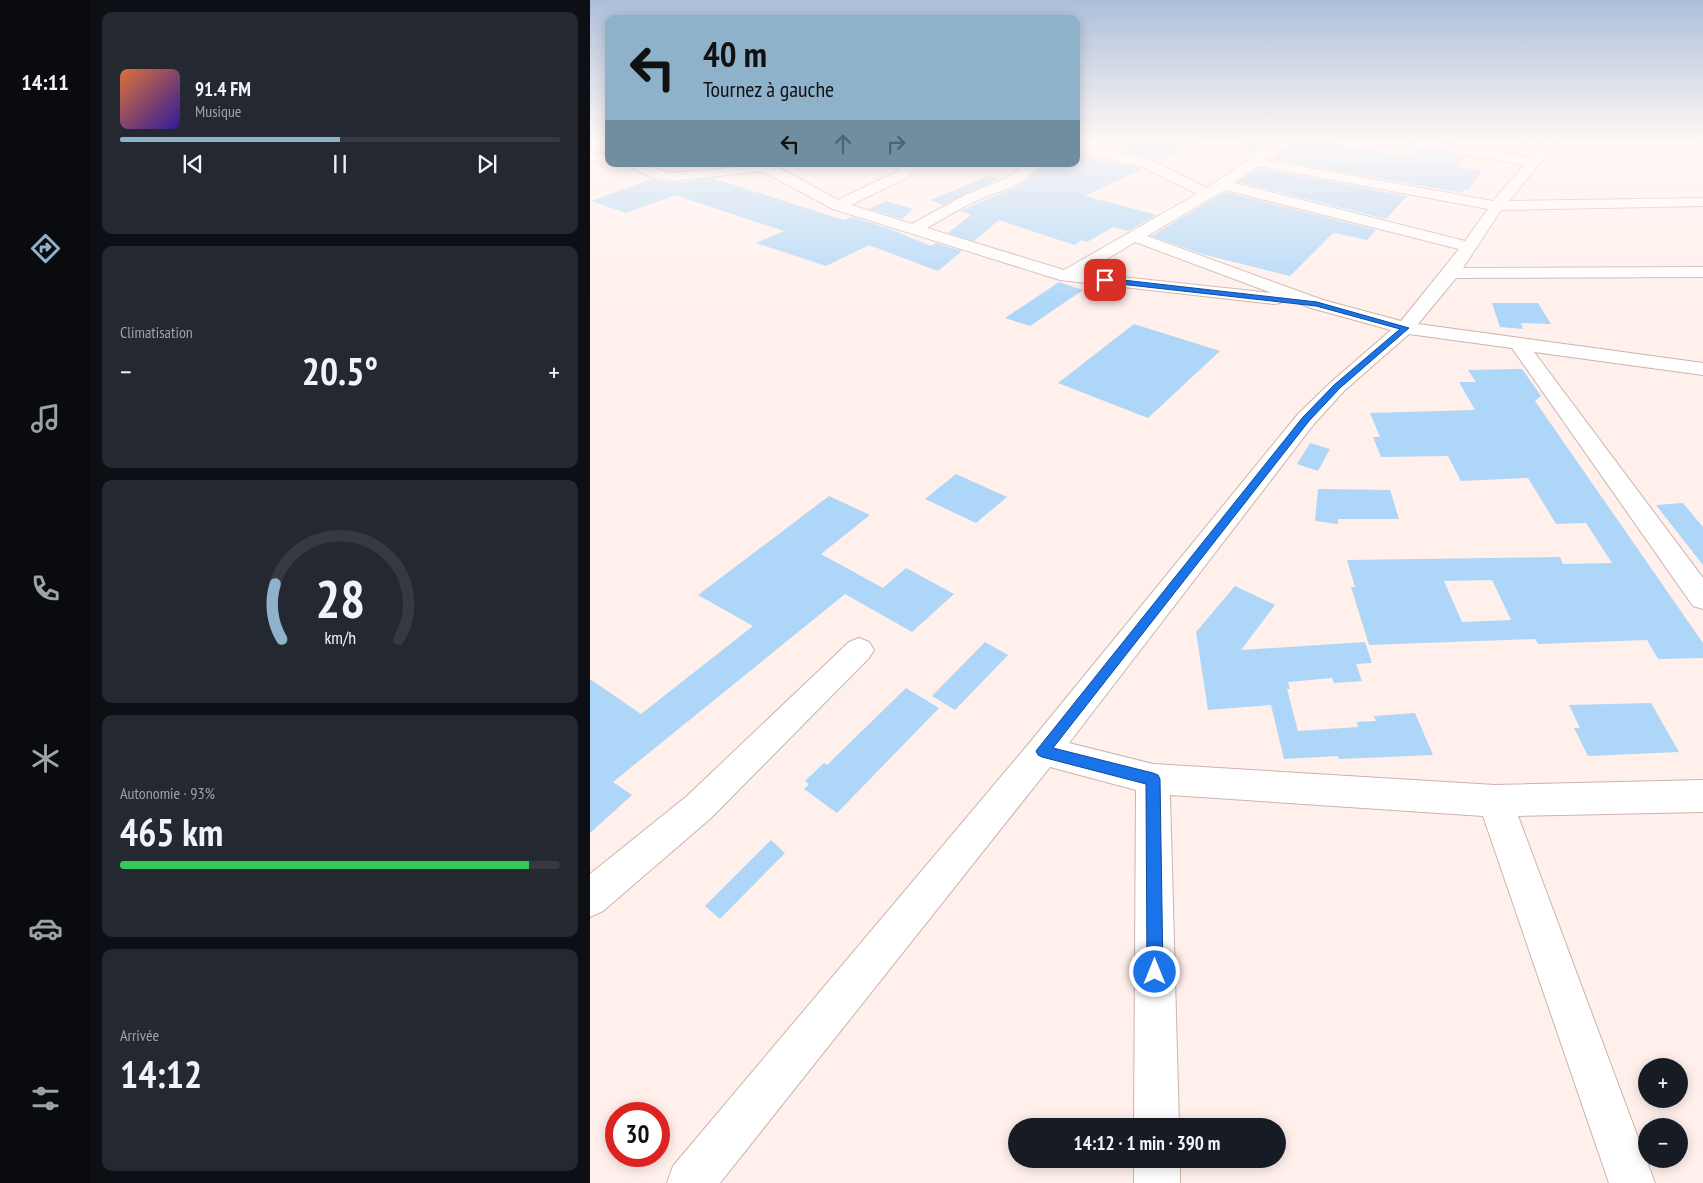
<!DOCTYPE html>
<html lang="fr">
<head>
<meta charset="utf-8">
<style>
	body { margin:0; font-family:"PT Sans Narrow",sans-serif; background:#242831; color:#f1f3f6; height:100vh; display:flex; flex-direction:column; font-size:19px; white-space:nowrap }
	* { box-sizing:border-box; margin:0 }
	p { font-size:16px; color:#9ea1a6 }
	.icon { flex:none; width:28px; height:28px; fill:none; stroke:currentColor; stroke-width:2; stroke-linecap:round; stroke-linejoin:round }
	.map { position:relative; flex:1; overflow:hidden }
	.side { display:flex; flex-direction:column; gap:12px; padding:12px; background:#0d0f14; width:500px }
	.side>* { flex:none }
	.guide { position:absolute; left:15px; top:15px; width:475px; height:152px; border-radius:10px; box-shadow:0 2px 12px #0003; background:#8eb2ca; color:#111; overflow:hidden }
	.controls { position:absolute; left:1048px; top:1058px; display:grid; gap:10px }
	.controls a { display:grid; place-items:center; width:50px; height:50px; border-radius:50%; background:#171b24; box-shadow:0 2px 12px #0003; font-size:25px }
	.speed { position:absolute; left:15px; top:1102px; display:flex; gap:10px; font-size:25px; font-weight:700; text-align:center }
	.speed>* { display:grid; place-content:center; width:65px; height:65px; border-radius:50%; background:#171b24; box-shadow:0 2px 12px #0003; line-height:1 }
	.speed .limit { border:8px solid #d22; background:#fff; color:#111 }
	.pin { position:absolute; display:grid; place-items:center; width:42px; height:42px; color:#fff; margin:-21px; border-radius:10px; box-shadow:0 2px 8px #0006 }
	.me { position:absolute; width:55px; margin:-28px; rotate:0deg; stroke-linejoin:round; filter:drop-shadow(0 0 4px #0008) }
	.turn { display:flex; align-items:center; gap:18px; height:105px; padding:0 15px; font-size:22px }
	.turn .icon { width:65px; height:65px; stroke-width:2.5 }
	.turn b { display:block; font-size:35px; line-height:42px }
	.lanes { display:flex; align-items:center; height:48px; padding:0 15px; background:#0003; justify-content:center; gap:25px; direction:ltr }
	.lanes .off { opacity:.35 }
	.big { font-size:38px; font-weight:700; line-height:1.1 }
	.side .widget { flex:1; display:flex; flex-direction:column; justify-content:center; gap:8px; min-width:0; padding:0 18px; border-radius:10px; background:#242831 }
	.side .dial { align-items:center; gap:0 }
	.dial svg { height:130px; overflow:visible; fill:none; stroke:#363941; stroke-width:7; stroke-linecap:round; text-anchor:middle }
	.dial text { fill:#f1f3f6; stroke:none }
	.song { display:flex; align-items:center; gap:15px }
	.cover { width:60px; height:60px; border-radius:8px; background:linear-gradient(135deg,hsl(20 70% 55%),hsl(250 70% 35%)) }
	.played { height:5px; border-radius:2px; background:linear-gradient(90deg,#8eb2ca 50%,#363941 50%) }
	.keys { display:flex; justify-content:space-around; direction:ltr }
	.heat { display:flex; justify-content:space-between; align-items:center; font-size:28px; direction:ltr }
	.charge { height:8px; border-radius:4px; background:linear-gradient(90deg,#34c759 93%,#363941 0) }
	.trip { position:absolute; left:418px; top:1118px; width:278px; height:50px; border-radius:25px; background:#171b24; box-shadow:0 2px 12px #0003; font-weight:700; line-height:50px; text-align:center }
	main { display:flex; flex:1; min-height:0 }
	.tab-bar { display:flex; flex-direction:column; width:90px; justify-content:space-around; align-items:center; background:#090b0e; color:#9ea1a6 }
	.tab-bar .icon { width:35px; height:35px }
	.tab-bar .active { color:#8eb2ca }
	.tab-bar b { font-size:22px; color:#f1f3f6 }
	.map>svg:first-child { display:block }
	.building { fill:#add6f8; fill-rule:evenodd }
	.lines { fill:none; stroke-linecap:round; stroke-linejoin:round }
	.minor-casing { stroke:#cbb4ad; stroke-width:2 }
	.minor { fill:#fff; fill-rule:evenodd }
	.route { fill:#1a73e8; stroke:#114b97 }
</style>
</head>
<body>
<main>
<nav class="tab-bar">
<b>14:11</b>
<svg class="icon active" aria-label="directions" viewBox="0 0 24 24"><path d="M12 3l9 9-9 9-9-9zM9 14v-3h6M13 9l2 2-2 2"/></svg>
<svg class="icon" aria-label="music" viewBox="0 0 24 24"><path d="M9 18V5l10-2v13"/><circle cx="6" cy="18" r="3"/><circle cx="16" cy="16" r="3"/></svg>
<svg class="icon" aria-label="phone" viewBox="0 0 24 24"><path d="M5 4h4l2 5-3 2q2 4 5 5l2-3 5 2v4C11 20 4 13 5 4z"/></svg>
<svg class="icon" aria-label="climate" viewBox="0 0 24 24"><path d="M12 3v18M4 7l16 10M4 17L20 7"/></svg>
<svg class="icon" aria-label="car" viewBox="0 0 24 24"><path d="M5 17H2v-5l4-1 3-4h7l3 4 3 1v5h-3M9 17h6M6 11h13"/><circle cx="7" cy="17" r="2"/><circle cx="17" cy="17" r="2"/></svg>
<svg class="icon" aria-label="filters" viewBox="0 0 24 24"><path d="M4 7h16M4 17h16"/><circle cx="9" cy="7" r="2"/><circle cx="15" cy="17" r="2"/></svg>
</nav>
<section class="side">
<div class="widget">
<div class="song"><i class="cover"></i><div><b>91.4 FM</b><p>Musique</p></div></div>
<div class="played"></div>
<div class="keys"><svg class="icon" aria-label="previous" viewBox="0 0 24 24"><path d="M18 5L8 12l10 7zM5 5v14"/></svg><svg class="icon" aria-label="pause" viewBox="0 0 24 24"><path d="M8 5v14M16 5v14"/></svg><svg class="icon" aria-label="next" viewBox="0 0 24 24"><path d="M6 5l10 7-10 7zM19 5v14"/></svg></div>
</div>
<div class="widget"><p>Climatisation</p>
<div class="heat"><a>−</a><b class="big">20.5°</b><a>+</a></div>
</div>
<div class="widget dial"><svg viewBox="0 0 100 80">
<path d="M14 69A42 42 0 1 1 86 69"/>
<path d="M14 69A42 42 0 0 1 10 35" stroke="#8eb2ca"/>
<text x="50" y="56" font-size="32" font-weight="700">28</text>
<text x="50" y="72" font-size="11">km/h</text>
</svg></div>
<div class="widget"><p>Autonomie · 93%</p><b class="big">465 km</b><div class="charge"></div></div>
<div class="widget"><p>Arrivée</p><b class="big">14:12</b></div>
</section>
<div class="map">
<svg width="1113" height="1183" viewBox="0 0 1113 1183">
	<rect width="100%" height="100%" fill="#fff0ec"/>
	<!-- building -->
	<g class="building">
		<polygon points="510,142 608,142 568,161 503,145"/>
		<polygon points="656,142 681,142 663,154 655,152"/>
		<polygon points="700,142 738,142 818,156 827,146 876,156 867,167 892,171 878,190 875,189 872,193 682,159"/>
		<polygon points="486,153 552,169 495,196 567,215 538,231 523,227 497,242 492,240 484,245 409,220 384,241 358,233 381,215 370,211 430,185 449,168 460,164 486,164"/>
		<polygon points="668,168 817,196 796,219 648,182"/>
		<polygon points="398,176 409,179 353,205 340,200"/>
		<polygon points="122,178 254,220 262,217 300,229 341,246 345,243 372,251 348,271 279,245 236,266 166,243 194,231 85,195 36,213 1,201 61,179 83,183"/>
		<polygon points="635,192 786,230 777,240 745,233 741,235 700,276 612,254 561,236"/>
		<polygon points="296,201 323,209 312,219 279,209"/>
		<polygon points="469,282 493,290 440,326 415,318"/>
		<polygon points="902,303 948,303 961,324 931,323 933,329 910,327"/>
		<polygon points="544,324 630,351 558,418 468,383"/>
		<path d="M932 369 951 396 945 401 1113 643V658L1068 659 1057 640 948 644 945 639 779 645 761 587H765L757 560 970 557 973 564 1022 563 996 523 966 524 938 478 871 481 858 456 791 457 783 437H790L780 413 885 410 869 382H886L878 370ZM902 580 921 620 872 622 854 581Z"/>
		<polygon points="720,443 740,449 728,471 707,464"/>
		<polygon points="366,474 417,497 386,523 335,499"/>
		<polygon points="728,489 800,490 809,519 748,519 748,524 725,521"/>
		<polygon points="239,496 280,515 231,554 293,588 316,568 364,594 322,632 255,594 23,782 42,795 0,833 0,679 51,714 163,626 108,595"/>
		<polygon points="1093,503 1113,527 1113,565 1066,505"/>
		<polygon points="645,586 685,605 651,650 775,642 782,663 766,664 772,681 744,683 742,678 698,682 700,689 697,689 708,731 768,727 767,722 786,721 784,716 825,713 843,755 749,759 748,756 694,759 681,705 618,710 606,632"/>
		<polygon points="395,642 418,655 365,710 342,696"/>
		<polygon points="316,688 349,708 247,813 214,789 219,784 215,781 234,763 237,765"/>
		<polygon points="1061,703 1089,752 998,756 984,728 990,728 979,705"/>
		<polygon points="181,840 195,853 130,919 115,906"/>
	</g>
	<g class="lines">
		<defs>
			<g id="minor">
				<path d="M684 142H698L676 160 903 201 934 165 830 146 824 142H851L940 158 954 142H967L919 201 1113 198V206L911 210 873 268 1113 267V277L866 278 828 324 1113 363V375L944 352 1113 578V609L1103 606 922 348 819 334 754 391 724 424 479 743 563 764 905 785 1113 780V812L928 816 1065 1183H1019L893 816 580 795 589 1126H544L546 790 460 767 130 1183H77L83 1166 441 741 708 414 740 383 801 330 721 308 692 297 693 299 690 303 684 304 470 280 243 209 172 171 83 181 60 177 36 164C53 163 66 170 83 173L182 164 248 200 308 171V164H322L323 170 318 177 261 205 322 224 375 195 417 178 436 164H450C436 187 407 190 384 202 368 209 353 219 337 228L474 270 607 194 555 168 486 151V143L565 162 617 188ZM668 166 898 209 875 241 644 183ZM635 190 869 249 811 321 733 300 557 236ZM545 242 682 293 494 273Z"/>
				<polygon points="0,152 19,155 19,163 0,160"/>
				<polygon points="269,638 279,642 284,650 279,658 121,818 13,911 0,917 0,874 97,796 259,642"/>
				<rect x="544" y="1159" width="46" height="24"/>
			</g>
		</defs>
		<!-- minor casing -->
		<use href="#minor" class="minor-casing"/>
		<!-- minor -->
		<use href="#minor" class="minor"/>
	</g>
	<!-- sky -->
	<linearGradient id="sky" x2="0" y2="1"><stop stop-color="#adbfd9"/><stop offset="0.46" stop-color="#fff8f6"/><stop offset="1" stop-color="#fff8f6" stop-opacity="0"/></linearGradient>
	<rect width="1113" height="308" fill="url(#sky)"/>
	<!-- route -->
	<polygon class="route" points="515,278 727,302 819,328 750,388 719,421 463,748 563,773 568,775 570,779 573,972 571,978 565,980 559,978 557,972 556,784 452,757 448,755 446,751 713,417 744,385 810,329 726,306 512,282"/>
</svg>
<div class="controls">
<a>+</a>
<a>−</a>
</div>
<div class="speed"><div class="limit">30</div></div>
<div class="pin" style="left:515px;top:280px;background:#d93025"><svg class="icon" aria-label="arrive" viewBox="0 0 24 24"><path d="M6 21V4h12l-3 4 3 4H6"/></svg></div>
<svg class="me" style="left:565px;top:972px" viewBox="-20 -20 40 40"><circle r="17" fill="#1a73e8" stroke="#fff" stroke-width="3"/><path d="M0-11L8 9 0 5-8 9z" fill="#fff"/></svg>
<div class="trip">14:12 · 1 min · 390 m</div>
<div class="guide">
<div class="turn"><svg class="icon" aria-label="left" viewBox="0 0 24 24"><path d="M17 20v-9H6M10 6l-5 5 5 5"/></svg><div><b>40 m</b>Tournez à gauche</div></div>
<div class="lanes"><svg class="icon" aria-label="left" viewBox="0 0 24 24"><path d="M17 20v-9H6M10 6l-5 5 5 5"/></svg><svg class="icon off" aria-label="ahead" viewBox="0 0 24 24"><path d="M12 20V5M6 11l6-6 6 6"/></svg><svg class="icon off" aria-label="right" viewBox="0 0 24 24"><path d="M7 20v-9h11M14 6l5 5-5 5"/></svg></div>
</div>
</div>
</main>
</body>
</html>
